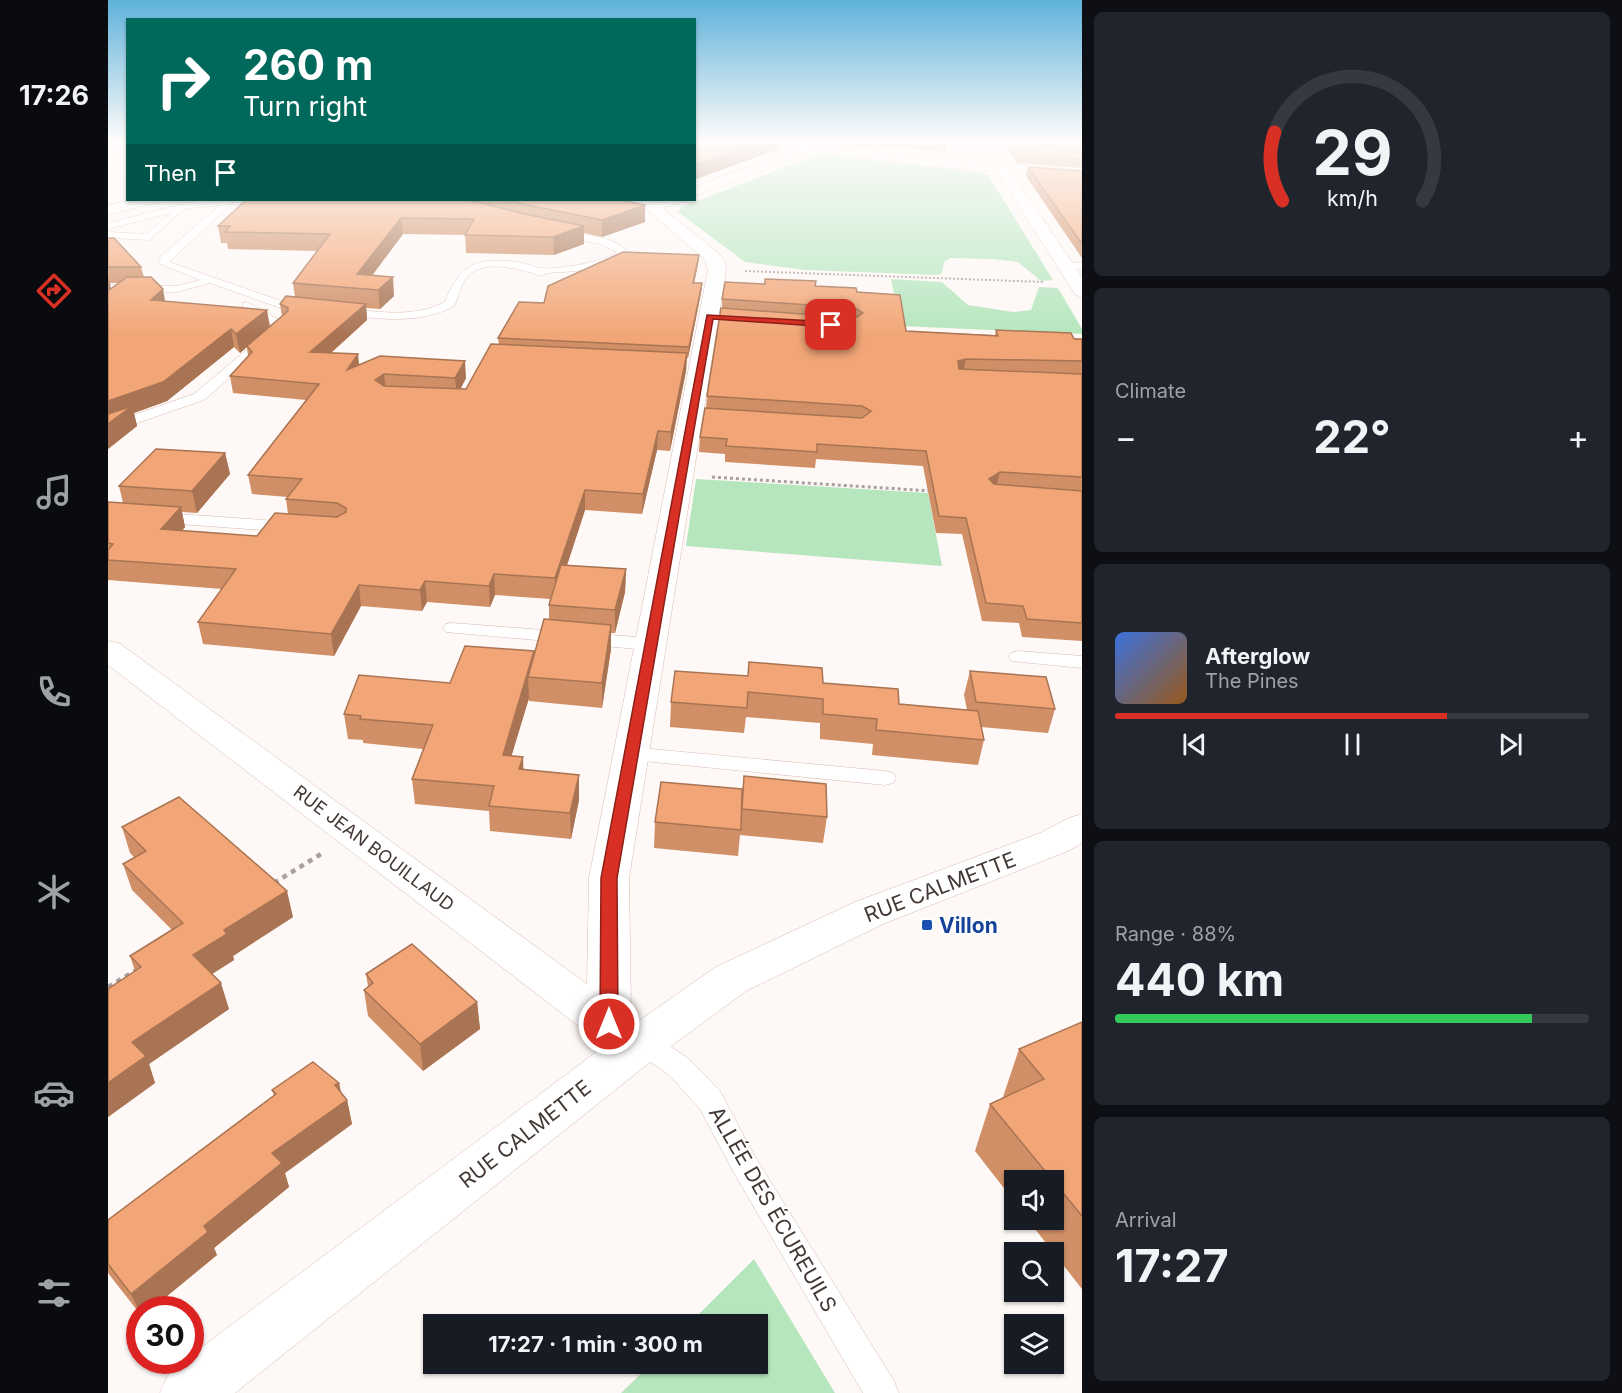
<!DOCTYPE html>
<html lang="en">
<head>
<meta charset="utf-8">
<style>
	body { margin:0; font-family:Inter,sans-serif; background:#20242c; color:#f1f3f6; height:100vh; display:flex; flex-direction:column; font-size:22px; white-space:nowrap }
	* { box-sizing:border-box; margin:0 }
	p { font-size:20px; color:#9ea1a6 }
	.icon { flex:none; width:33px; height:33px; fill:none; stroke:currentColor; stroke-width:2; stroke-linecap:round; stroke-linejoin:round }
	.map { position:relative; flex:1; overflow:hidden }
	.side { display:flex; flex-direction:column; gap:12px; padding:12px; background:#0d0f14; width:540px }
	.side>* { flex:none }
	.hud { position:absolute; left:18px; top:18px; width:570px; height:183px; border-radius:0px; box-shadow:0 2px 4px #0004; background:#00695c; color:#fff; overflow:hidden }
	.fabs { position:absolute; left:896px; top:1170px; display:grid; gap:12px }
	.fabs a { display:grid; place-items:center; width:60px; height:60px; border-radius:0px; background:#171b24; box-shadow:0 2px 4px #0004; font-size:30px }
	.speed { position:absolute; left:18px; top:1296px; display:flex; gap:12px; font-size:30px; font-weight:700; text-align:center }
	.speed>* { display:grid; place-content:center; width:78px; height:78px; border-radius:50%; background:#171b24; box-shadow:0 2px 4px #0004; line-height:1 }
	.speed .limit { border:9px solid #d22; background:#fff; color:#111 }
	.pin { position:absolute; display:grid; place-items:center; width:51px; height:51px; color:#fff; margin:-26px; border-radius:12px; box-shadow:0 3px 9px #0006 }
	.me { position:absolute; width:66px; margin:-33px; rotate:0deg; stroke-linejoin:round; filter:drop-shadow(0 0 4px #0008) }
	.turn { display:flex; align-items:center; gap:21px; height:126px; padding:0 18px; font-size:27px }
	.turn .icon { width:78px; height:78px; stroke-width:2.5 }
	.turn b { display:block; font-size:42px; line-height:51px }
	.then { display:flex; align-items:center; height:57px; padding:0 18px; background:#0003; gap:12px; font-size:22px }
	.big { font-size:45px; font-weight:700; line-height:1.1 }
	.side .tile { flex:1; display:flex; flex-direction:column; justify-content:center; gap:9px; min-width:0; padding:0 21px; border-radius:9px; background:#20242c }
	.side .dial { align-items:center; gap:0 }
	.dial svg { height:156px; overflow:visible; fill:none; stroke:#363941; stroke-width:7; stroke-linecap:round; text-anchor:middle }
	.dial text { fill:#f1f3f6; stroke:none }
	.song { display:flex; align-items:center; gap:18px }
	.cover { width:72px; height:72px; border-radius:9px; background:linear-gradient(135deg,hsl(220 70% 55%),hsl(30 70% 35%)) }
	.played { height:6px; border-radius:3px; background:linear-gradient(90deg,#d93025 70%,#363941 70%) }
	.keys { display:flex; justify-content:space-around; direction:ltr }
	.heat { display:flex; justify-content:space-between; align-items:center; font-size:33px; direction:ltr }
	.charge { height:9px; border-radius:4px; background:linear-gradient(90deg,#34c759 88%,#363941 0) }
	.trip { position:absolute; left:315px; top:1314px; width:345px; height:60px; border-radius:0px; background:#171b24; box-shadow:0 2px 4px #0004; font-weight:700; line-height:60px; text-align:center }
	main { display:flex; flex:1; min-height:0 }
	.menu { display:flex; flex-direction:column; width:108px; justify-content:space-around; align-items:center; background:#090b0e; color:#9ea1a6 }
	.menu .icon { width:42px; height:42px }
	.menu .active { color:#d93025 }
	.menu b { font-size:27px; color:#f1f3f6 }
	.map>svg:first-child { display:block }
	.green { fill:#b6e6be }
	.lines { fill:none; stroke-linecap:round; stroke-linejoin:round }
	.service-casing { stroke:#d6bcb2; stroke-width:1 }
	.minor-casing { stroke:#d6bcb2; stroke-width:1 }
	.tertiary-casing { stroke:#d6bcb2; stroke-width:1 }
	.path-far2 { stroke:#a9a19e; stroke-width:2; stroke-dasharray:2 2; stroke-linecap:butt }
	.path-far1 { stroke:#a9a19e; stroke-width:3; stroke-dasharray:3 3; stroke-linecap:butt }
	.path { stroke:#a9a19e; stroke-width:4.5; stroke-dasharray:5 5; stroke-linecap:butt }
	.service { fill:#fff; fill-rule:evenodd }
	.minor { fill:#fff; fill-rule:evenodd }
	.tertiary { fill:#fff; fill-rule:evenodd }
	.wall { fill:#d08f66; fill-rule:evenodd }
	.shaded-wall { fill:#a97453 }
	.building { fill:#f2a677; stroke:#a97453; stroke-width:1.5 }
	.route { fill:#d93025; stroke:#8d1f18; stroke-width:1.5 }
	.transit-dot { fill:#1a4fb4; stroke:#fff; stroke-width:2 }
	.labels { text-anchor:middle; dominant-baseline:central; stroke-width:4.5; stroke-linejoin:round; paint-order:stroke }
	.street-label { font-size:18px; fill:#433834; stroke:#fff }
	.near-street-label { font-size:21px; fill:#433834; stroke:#fff }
	.near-transit-label { font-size:21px; font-weight:bold; fill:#164399; stroke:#fff; text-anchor:start }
</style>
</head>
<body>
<main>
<nav class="menu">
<b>17:26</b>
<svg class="icon active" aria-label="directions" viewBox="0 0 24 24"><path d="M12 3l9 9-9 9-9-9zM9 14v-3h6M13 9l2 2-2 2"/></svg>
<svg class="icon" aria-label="music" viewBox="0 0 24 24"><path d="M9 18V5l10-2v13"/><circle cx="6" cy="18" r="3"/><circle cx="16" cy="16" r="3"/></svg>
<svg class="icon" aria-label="phone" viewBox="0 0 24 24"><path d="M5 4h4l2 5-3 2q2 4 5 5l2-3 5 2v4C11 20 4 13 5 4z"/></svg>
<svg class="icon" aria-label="climate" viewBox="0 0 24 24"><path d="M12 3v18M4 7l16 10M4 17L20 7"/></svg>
<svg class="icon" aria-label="car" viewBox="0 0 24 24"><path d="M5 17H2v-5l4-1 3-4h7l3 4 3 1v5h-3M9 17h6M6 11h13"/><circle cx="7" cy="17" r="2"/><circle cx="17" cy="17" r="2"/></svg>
<svg class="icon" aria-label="filters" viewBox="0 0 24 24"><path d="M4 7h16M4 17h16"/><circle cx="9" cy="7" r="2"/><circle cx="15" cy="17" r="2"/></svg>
</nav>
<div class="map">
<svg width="974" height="1393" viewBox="0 0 974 1393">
	<rect width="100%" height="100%" fill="#fef8f6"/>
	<!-- green -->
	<g class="green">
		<polygon points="712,154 869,172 880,175 945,280 933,281 910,262 885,259 842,258 836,262 834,273 830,275 697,270 637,262 570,212 573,207"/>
		<polygon points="783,279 834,282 860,305 905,312 923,310 931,287 950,288 974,329 974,334 793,326"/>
		<polygon points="588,479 820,493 834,566 578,546"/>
		<polygon points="646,1259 727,1393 513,1393 543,1364 650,1364 650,1324 581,1324"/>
	</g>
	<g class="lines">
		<defs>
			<g id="service">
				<polygon points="695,141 703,141 709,147 702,149"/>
				<polygon points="127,200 61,262 176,302 203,306 203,310 170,307 102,283 69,292 0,291 0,285 69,286 92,280 50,263 53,256 112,205 76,209 41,240 0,238 0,232 39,234 63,213 0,229 0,223 87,201"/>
				<path d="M450 230C471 234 505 235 520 252 502 272 464 271 439 273L434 276C414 270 378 258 360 276 352 284 351 297 346 306 311 325 270 319 232 314L226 311 232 308C266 311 305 319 337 302 352 263 369 257 410 262 417 263 425 267 432 268 449 270 496 262 509 252L492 244 447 235V231Z"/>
				<polygon points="957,262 974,263 974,269 953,267 952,265"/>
				<polygon points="139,302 181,326 96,400 0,433 0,424 86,394 167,326 135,307 135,303"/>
				<polygon points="0,509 183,522 191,527 183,532 0,519"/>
				<polygon points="344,623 541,638 547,640 550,644 547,648 541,650 338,632 335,628 338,624"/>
				<polygon points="910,651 974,656 974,668 903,661 901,657 903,653"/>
				<polygon points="522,747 777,771 785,773 788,778 785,783 777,785 515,759 512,754 515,749"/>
				<polygon points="535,1031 544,1034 581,1059 612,1091 646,1155 786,1381 791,1393 755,1393 626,1173 592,1109 561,1075 526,1050 522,1042 526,1034"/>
			</g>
			<g id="minor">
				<polygon points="868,141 914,141 974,146 974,154 874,145"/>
				<polygon points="705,143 712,147 710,150 586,196 586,187"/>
				<polygon points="895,166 900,167 974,277 974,297 968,295 965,291 888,170"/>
				<path d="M505 200H573L571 203 554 208 609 252 617 261 618 270 521 878 523 1014 532 1020 608 967 747 902 932 833 961 818 974 814V843L960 851 775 924 638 991 551 1055 127 1393H52C58 1379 65 1360 82 1360V1356L499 1044 485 1037 0 665V641L11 643 479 984 481 878 600 270 597 260 539 209 508 203Z"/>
			</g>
			<g id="tertiary">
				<polygon points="659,141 688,141 819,158 974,170 974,178 819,166 665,145"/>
				<polygon points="24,200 49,200 46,203 0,215 0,205"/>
			</g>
		</defs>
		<!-- service casing -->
		<use href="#service" class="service-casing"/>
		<!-- minor casing -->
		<use href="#minor" class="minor-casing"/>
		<!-- tertiary casing -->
		<use href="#tertiary" class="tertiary-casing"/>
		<!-- path-far2 -->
		<polyline class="path-far2" points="637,271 935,282"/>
		<!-- path-far1 -->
		<polyline class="path-far1" points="604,477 824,491"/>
		<!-- path -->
		<g class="path">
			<polyline points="166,883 213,854"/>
			<polyline points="0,987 30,969"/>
		</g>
		<!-- service -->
		<use href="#service" class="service"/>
		<!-- minor -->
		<use href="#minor" class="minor"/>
		<!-- tertiary -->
		<use href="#tertiary" class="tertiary"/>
	</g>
	<!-- wall -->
	<g class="wall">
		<polygon points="706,141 840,141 838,152 777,146 771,149"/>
		<polygon points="902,141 974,148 974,168 909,163 900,150"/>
		<polygon points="921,141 974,141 974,144"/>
		<polygon points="920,167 974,171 974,258 918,176"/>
		<path d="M138 200H514L537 205V222L494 237 476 233V244L446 255 358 253 357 235 295 234 264 276 286 296 272 309 258 308 259 320 223 353 251 365 358 378 352 389H358L391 345 390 338 436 303 591 255 590 264 586 283H594L593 293 580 358H579L578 371 562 451 549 450 534 514 477 510 459 565 518 569 517 592 507 633H503V649L494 708 421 701V698L403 756 415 757V770L471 775V800L463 839 382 831 381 811 307 804 304 779 315 749 255 743V740L240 739 236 714 342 683 426 653 441 620V605L442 599 387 595 382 607 319 602 314 611 253 606 226 656 95 644 90 622 114 589 0 580V502L15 503 11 486 117 453 122 474 89 513 74 512 77 527 74 531 149 536 180 514 178 499 180 497 144 494 140 475 198 400 125 393 122 376 140 357 139 347 132 353 126 347 59 401 26 413 29 426 0 449V238L33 267 36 277 57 302 162 327 174 316 172 304 187 297 185 283 209 251 120 249 119 243H113L110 226ZM2 283H11L3 289Z"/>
		<polygon points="707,286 749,292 798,331 887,335 888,330 974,339 974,641 914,637 911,623 874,621 854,534 828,533 815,466 708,459 707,468 617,462 617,454 591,452 592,437 598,408 599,396 614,308 614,299"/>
		<polygon points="862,671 947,709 940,733 873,727 876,740 870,765 764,755 765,744 712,739 712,723 638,717 636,733 562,727 563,702 715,683 791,704 859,710 856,695"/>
		<polygon points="636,776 719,817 715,843 632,835 630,856 546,848 547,822 634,793"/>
		<polygon points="14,827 185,917 125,956 126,960 104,974 121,1009 41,1064 47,1083 0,1117 27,971 22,956 64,930 24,890 15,864 26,857 22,853"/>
		<polygon points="258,974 369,1002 372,1029 315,1071 260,1016 256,990 260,986"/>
		<polygon points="974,1022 974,1289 920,1220 945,1220 945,1180 906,1180 906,1201 867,1151 882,1104 896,1098 895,1097 911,1049"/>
		<polygon points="231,1083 233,1093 239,1100 244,1124 177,1173 181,1187 106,1248 109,1255 42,1310 32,1310 32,1314 0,1273 0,1220 166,1096 164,1090"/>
	</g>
	<!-- shaded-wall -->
	<g class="shaded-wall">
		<polygon points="655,141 673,141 673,148 586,180 586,165"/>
		<polygon points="772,141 777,141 777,146 771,149"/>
		<polygon points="537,205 537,222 494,237 494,220"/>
		<polygon points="293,218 295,234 254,288 249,274"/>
		<polygon points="476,226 476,244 446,255 445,237"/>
		<polygon points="591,255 590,264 584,293 585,283"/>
		<polygon points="0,276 4,293 0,298"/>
		<polygon points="285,277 286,296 272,309 270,290"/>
		<polygon points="594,283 593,293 580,358 581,347"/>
		<polygon points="55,289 58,306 43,300"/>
		<polygon points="258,304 259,320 205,369 202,352"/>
		<polygon points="159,310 162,327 132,353 128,334"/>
		<polygon points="123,329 126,347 59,401 26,413 29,426 0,449 0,401"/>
		<polygon points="579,353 578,371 562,451 563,432"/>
		<polygon points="250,354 252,372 239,370"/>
		<polygon points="858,359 855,373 848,375 850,361"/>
		<polygon points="357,361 358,378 349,396 347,378"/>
		<polygon points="276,374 278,392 267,380"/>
		<polygon points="550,431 549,450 534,514 535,494"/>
		<polygon points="117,453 122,474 89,513 84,491"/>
		<polygon points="892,472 888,488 881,479"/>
		<polygon points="477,490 477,510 448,599 447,578"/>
		<polygon points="73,507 77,527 58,550 53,529"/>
		<polygon points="518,569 517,592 507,633 507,610"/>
		<polygon points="386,574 387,595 382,607 381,586"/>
		<polygon points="317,581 319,602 314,611 312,590"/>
		<polygon points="251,585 253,606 226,656 223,634"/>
		<polygon points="503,625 503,649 494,708 494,683"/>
		<polygon points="426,651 420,677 421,698 396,781 395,755"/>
		<polygon points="415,757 416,783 411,769"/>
		<polygon points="471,775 471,800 463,839 462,813"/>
		<polygon points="179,891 185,917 125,956 126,960 93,981 85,955 116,930"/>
		<polygon points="113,983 121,1009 41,1064 47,1083 0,1117 0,1083 24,1042"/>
		<polygon points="369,1002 372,1029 315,1071 312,1044"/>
		<polygon points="231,1083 235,1103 239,1100 244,1124 177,1173 181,1187 106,1248 109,1255 42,1310 32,1310 32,1313 23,1294 96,1226 227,1085"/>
	</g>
	<!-- building -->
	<g class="building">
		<polygon points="586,141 655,141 586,165"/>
		<polygon points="902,141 974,148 974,160 911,154"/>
		<polygon points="920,167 974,171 974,244"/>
		<polygon points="138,200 356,200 374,203 416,214 476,226 445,237 357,235 366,219 293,218 249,274 285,277 270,290 185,283 222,234 117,232 122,226 110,226"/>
		<polygon points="399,200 512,200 537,205 494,220 419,205"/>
		<polygon points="0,238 6,238 33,267 0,267"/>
		<polygon points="515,252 591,255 585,283 594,283 581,347 390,338 411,302 436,303 440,286"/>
		<polygon points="19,277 43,277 55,289 43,300 159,310 128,334 123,329 55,382 0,401 0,291"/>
		<polygon points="657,279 708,281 707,286 748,288 749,292 792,295 798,331 890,336 888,330 963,333 966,339 974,339 974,361 858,359 850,361 851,369 974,374 974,477 892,472 881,479 886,484 974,491 974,623 919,619 915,606 878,603 858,518 831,516 818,451 709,444 709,452 618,446 619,439 592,437 597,408 754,418 763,411 754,406 599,396 613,308 747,318 755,313 747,308 614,299 617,282 657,284"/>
		<polygon points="178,296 258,304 202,352 250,354 239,370 272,356 357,361 347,378 276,374 267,380 276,386 358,389 383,344 579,353 563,432 550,431 535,494 477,490 447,578 386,574 381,586 317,581 312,590 251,585 223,634 90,622 128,569 0,560 0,550 5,544 0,543 0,502 73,507 53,529 149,536 167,513 229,517 238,512 238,508 229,503 178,499 194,479 140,475 211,384 122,376 144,352 139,346 180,311 180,308 172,304"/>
		<polygon points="24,406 0,424 0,414"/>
		<polygon points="48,449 117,453 84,491 11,486"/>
		<polygon points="453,565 518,569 507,610 441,605"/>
		<polygon points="436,619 503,625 494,683 420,677"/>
		<polygon points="357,646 426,651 395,755 415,757 411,769 471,775 462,813 381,806 386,786 304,779 325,725 252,719 253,716 236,714 251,675 342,683"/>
		<polygon points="641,662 714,668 715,683 790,689 791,704 870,711 876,740 768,730 769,719 715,714 715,699 640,692 639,708 563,702 567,671 640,676"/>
		<polygon points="862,671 938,677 947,709 868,702"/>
		<polygon points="636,776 718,784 719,817 634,809"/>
		<polygon points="553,782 634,789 633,830 547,822"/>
		<polygon points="71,797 179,891 116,930 119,934 85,955 113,983 24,1042 38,1056 0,1083 0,989 33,967 22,956 75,923 15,864 38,851 14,827"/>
		<polygon points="304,944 369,1002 312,1044 256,990 265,983 258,974"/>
		<polygon points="974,1022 974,1216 882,1104 936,1079 911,1049"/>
		<polygon points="205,1062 231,1083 227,1085 239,1100 164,1153 174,1163 96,1226 100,1232 23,1294 0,1264 0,1220 168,1094 164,1090"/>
	</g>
	<!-- sky -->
	<linearGradient id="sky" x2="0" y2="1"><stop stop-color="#5fb2da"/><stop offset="0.42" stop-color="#fffcfb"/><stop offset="1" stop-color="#fffcfb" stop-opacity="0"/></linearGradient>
	<rect width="974" height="336" fill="url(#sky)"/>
	<!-- route -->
	<polygon class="route" points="599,315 723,322 727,325 723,327 605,319 509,878 510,1024 508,1029 501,1031 494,1029 492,1024 493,878"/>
	<!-- markers -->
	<rect class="transit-dot" x="813" y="919" width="12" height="12" rx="3"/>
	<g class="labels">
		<!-- street labels -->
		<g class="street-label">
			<text transform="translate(266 848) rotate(37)">RUE JEAN BOUILLAUD</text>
		</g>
		<!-- near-street labels -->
		<g class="near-street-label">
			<text transform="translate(832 887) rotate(-21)">RUE CALMETTE</text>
			<text transform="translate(417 1134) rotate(-38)">RUE CALMETTE</text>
			<text transform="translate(665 1209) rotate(60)">ALLÉE DES ÉCUREUILS</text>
		</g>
		<!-- near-transit labels -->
		<g class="near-transit-label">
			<text x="831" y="925">Villon</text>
		</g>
	</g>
</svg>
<div class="fabs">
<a><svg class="icon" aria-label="sound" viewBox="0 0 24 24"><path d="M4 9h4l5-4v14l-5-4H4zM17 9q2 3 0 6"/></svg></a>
<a><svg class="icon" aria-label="search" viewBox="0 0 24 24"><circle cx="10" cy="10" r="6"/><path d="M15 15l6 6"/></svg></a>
<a><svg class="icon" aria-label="layers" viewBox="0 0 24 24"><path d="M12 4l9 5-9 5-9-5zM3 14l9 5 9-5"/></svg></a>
</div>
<div class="speed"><div class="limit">30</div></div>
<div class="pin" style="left:723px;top:325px;background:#d93025"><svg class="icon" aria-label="arrive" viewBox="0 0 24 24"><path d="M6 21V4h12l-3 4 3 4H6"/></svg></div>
<svg class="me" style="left:501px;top:1024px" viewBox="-20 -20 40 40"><circle r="17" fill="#d93025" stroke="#fff" stroke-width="3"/><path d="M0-11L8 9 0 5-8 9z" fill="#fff"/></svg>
<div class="trip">17:27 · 1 min · 300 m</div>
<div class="hud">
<div class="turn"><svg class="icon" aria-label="right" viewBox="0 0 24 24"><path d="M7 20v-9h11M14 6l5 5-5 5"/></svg><div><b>260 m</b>Turn right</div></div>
<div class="then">Then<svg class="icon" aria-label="arrive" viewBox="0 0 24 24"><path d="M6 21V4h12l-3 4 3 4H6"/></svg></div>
</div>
</div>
<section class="side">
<div class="tile dial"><svg viewBox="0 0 100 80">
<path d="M14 69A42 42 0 1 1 86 69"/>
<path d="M14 69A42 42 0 0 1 10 34" stroke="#d93025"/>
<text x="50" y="56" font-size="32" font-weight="700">29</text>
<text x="50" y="72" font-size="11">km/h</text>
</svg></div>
<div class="tile"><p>Climate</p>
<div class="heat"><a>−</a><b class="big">22°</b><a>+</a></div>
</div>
<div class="tile">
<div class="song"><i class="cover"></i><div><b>Afterglow</b><p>The Pines</p></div></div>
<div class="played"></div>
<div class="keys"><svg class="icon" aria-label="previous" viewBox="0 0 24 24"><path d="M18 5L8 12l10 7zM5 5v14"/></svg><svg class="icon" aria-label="pause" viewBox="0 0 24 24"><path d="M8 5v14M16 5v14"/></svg><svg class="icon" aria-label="next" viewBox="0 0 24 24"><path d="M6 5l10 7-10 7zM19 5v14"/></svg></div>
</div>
<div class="tile"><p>Range · 88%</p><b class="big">440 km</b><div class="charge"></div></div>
<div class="tile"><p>Arrival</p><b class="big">17:27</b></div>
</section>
</main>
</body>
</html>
